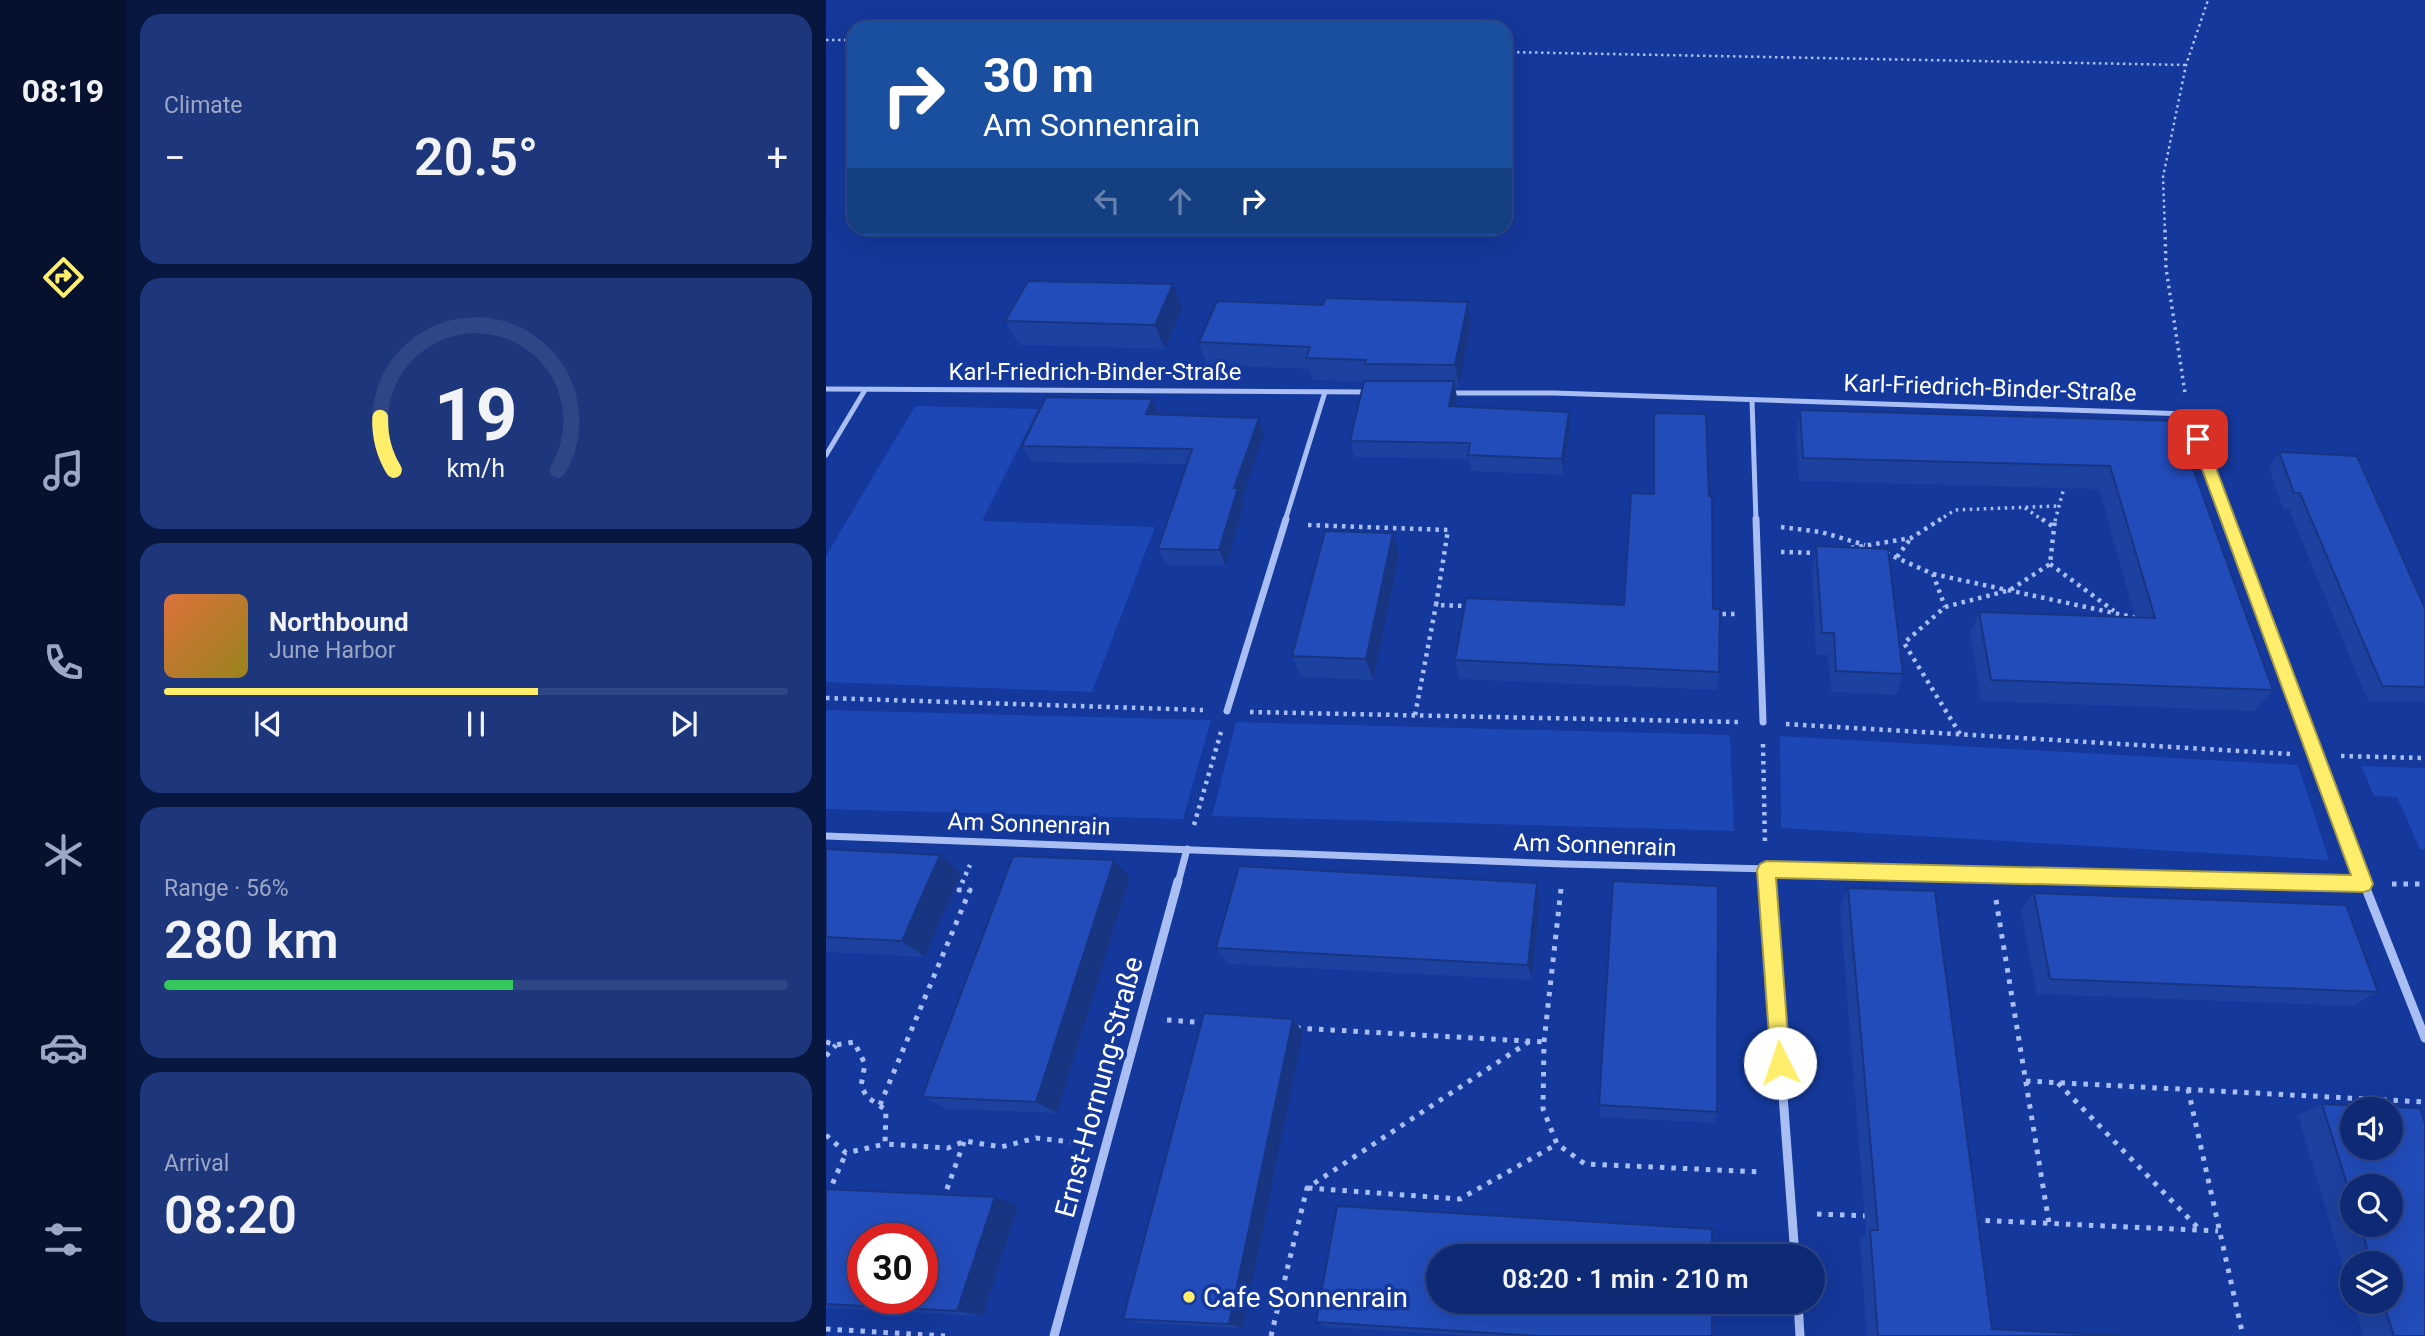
<!DOCTYPE html>
<html lang="en">
<head>
<meta charset="utf-8">
<style>
	body { margin:0; font-family:Roboto,sans-serif; background:#1d367c; color:#f1f3f6; height:100vh; display:flex; flex-direction:column; font-size:26px; white-space:nowrap }
	* { box-sizing:border-box; margin:0 }
	p { font-size:23px; color:#9ba7c5 }
	.icon { flex:none; width:38px; height:38px; fill:none; stroke:currentColor; stroke-width:2; stroke-linecap:round; stroke-linejoin:round }
	.map { position:relative; flex:1; overflow:hidden }
	.sheet { display:flex; flex-direction:column; gap:14px; padding:14px; background:#081740; width:700px }
	.sheet>* { flex:none }
	.banner { position:absolute; left:21px; top:21px; width:665px; height:214px; border-radius:21px; box-shadow:0 7px 28px #0002,0 0 0 2px #2f4686; background:#1a4fa0; color:#fff; overflow:hidden }
	.buttons { position:absolute; left:1514px; top:1097px; display:grid; gap:14px }
	.buttons a { display:grid; place-items:center; width:63px; height:63px; border-radius:50%; background:#0f2a74; box-shadow:0 7px 28px #0002,0 0 0 2px #2f4686; font-size:35px }
	.speed { position:absolute; left:21px; top:1223px; display:flex; gap:14px; font-size:35px; font-weight:700; text-align:center }
	.speed>* { display:grid; place-content:center; width:91px; height:91px; border-radius:50%; background:#0f2a74; box-shadow:0 7px 28px #0002,0 0 0 2px #2f4686; line-height:1 }
	.speed .limit { border:10px solid #d22; background:#fff; color:#111 }
	.pin { position:absolute; display:grid; place-items:center; width:60px; height:60px; color:#fff; margin:-30px; border-radius:14px; box-shadow:0 4px 10px #0006 }
	.me { position:absolute; width:77px; margin:-38px; rotate:356deg; stroke-linejoin:round; filter:drop-shadow(0 0 5px #0008) }
	.turn { display:flex; align-items:center; gap:24px; height:147px; padding:0 21px; font-size:32px }
	.turn .icon { width:91px; height:91px; stroke-width:2.5 }
	.turn b { display:block; font-size:49px; line-height:60px }
	.lanes { display:flex; align-items:center; height:66px; padding:0 21px; background:#0003; justify-content:center; gap:35px; direction:ltr }
	.lanes .off { opacity:.35 }
	.big { font-size:52px; font-weight:600; line-height:1.1 }
	.sheet .card { flex:1; display:flex; flex-direction:column; justify-content:center; gap:10px; min-width:0; padding:0 24px; border-radius:21px; background:#1d367c }
	.sheet .dial { align-items:center; gap:0 }
	.dial svg { height:182px; overflow:visible; fill:none; stroke:#2f4686; stroke-width:7; stroke-linecap:round; text-anchor:middle }
	.dial text { fill:#f1f3f6; stroke:none }
	.song { display:flex; align-items:center; gap:21px }
	.cover { width:84px; height:84px; border-radius:10px; background:linear-gradient(135deg,hsl(20 70% 55%),hsl(50 70% 35%)) }
	.played { height:7px; border-radius:4px; background:linear-gradient(90deg,#ffee6b 60%,#2f4686 60%) }
	.keys { display:flex; justify-content:space-around; direction:ltr }
	.heat { display:flex; justify-content:space-between; align-items:center; font-size:38px; direction:ltr }
	.charge { height:10px; border-radius:5px; background:linear-gradient(90deg,#34c759 56%,#2f4686 0) }
	.trip { position:absolute; left:600px; top:1244px; width:399px; height:70px; border-radius:35px; background:#0f2a74; box-shadow:0 7px 28px #0002,0 0 0 2px #2f4686; font-weight:600; line-height:70px; text-align:center }
	main { display:flex; flex:1; min-height:0 }
	.dock { display:flex; flex-direction:column; width:126px; justify-content:space-around; align-items:center; background:#06112e; color:#9ba7c5 }
	.dock .icon { width:49px; height:49px }
	.dock .selected { color:#ffee6b }
	.dock b { font-size:32px; color:#f1f3f6 }
	.map>svg:first-child { display:block }
	.green { fill:#1c47b5 }
	.lines { fill:none; stroke-linecap:round; stroke-linejoin:round }
	.path-far3 { stroke:#a9bef3; stroke-width:2.5; stroke-dasharray:2.5 3.5; stroke-linecap:butt }
	.path-far2 { stroke:#a9bef3; stroke-width:3.5; stroke-dasharray:2.5 4.5; stroke-linecap:butt }
	.path-far1 { stroke:#a9bef3; stroke-width:4.5; stroke-dasharray:3.5 5; stroke-linecap:butt }
	.path { stroke:#a9bef3; stroke-width:5; stroke-dasharray:4.5 7; stroke-linecap:butt }
	.street-far2 { stroke:#a9bef3; stroke-width:5 }
	.street-far1 { stroke:#a9bef3; stroke-width:7 }
	.street { stroke:#a9bef3; stroke-width:9 }
	.wall { fill:#1d41a0; fill-rule:evenodd }
	.shaded-wall { fill:#183582 }
	.building { fill:#224cba; stroke:#183582; stroke-width:2; fill-rule:evenodd }
	.route { fill:#ffee6b; stroke:#a69b46; stroke-width:2 }
	.poi-dot { fill:#ffee6b; stroke:#14389b; stroke-width:2.5 }
	.labels { text-anchor:middle; dominant-baseline:central; stroke-width:7; stroke-linejoin:round; paint-order:stroke }
	.street-label { font-size:24px; fill:#fff; stroke:#14389b }
	.near-street-label { font-size:28px; fill:#fff; stroke:#14389b }
	.near-poi-label { font-size:28px; fill:#fff; stroke:#14389b; text-anchor:start }
</style>
</head>
<body>
<main>
<nav class="dock">
<b>08:19</b>
<svg class="icon selected" aria-label="directions" viewBox="0 0 24 24"><path d="M12 3l9 9-9 9-9-9zM9 14v-3h6M13 9l2 2-2 2"/></svg>
<svg class="icon" aria-label="music" viewBox="0 0 24 24"><path d="M9 18V5l10-2v13"/><circle cx="6" cy="18" r="3"/><circle cx="16" cy="16" r="3"/></svg>
<svg class="icon" aria-label="phone" viewBox="0 0 24 24"><path d="M5 4h4l2 5-3 2q2 4 5 5l2-3 5 2v4C11 20 4 13 5 4z"/></svg>
<svg class="icon" aria-label="climate" viewBox="0 0 24 24"><path d="M12 3v18M4 7l16 10M4 17L20 7"/></svg>
<svg class="icon" aria-label="car" viewBox="0 0 24 24"><path d="M5 17H2v-5l4-1 3-4h7l3 4 3 1v5h-3M9 17h6M6 11h13"/><circle cx="7" cy="17" r="2"/><circle cx="17" cy="17" r="2"/></svg>
<svg class="icon" aria-label="filters" viewBox="0 0 24 24"><path d="M4 7h16M4 17h16"/><circle cx="9" cy="7" r="2"/><circle cx="15" cy="17" r="2"/></svg>
</nav>
<section class="sheet">
<div class="card"><p>Climate</p>
<div class="heat"><a>−</a><b class="big">20.5°</b><a>+</a></div>
</div>
<div class="card dial"><svg viewBox="0 0 100 80">
<path d="M14 69A42 42 0 1 1 86 69"/>
<path d="M14 69A42 42 0 0 1 8 46" stroke="#ffee6b"/>
<text x="50" y="56" font-size="32" font-weight="700">19</text>
<text x="50" y="72" font-size="11">km/h</text>
</svg></div>
<div class="card">
<div class="song"><i class="cover"></i><div><b>Northbound</b><p>June Harbor</p></div></div>
<div class="played"></div>
<div class="keys"><svg class="icon" aria-label="previous" viewBox="0 0 24 24"><path d="M18 5L8 12l10 7zM5 5v14"/></svg><svg class="icon" aria-label="pause" viewBox="0 0 24 24"><path d="M8 5v14M16 5v14"/></svg><svg class="icon" aria-label="next" viewBox="0 0 24 24"><path d="M6 5l10 7-10 7zM19 5v14"/></svg></div>
</div>
<div class="card"><p>Range · 56%</p><b class="big">280 km</b><div class="charge"></div></div>
<div class="card"><p>Arrival</p><b class="big">08:20</b></div>
</section>
<div class="map">
<svg width="1599" height="1336" viewBox="0 0 1599 1336">
	<rect width="100%" height="100%" fill="#14389b"/>
	<!-- green -->
	<g class="green">
		<polygon points="89,406 212,409 156,521 329,527 266,692 0,682 0,556"/>
		<polygon points="0,710 385,720 357,819 0,809"/>
		<polygon points="410,722 904,735 908,831 386,816"/>
		<polygon points="954,736 1472,765 1503,860 955,828"/>
		<polygon points="1535,766 1599,768 1599,849 1594,849 1571,797 1548,796"/>
	</g>
	<g class="lines">
		<!-- path-far3 -->
		<g class="path-far3">
			<polyline points="0,40 28,40"/>
			<polyline points="679,52 1360,65"/>
			<polyline points="1339,232 1337,177 1360,65 1382,0"/>
		</g>
		<!-- path-far2 -->
		<g class="path-far2">
			<polyline points="1339,230 1340,268 1359,393"/>
			<polyline points="1199,508 1218,521"/>
			<polyline points="1112,521 1129,510 1231,506"/>
			<polyline points="1229,521 1239,484"/>
		</g>
		<!-- path-far1 -->
		<g class="path-far1">
			<polyline points="1216,519 1229,528"/>
			<polyline points="482,525 622,530 610,605 642,606"/>
			<polyline points="955,527 995,532 1039,545"/>
			<polyline points="1025,548 1085,538 1115,519"/>
			<polyline points="955,552 995,553"/>
			<polyline points="1060,553 1107,574 1119,607"/>
			<polyline points="1071,557 1085,538"/>
			<polyline points="1224,564 1288,611"/>
			<polyline points="1107,574 1311,618"/>
			<polyline points="888,614 911,614"/>
			<polyline points="0,698 377,710"/>
			<polyline points="424,712 912,722"/>
			<polyline points="589,715 610,605"/>
			<polyline points="960,724 1464,754"/>
			<polyline points="1134,734 1078,643 1119,607 1184,590 1224,564 1229,519"/>
			<polyline points="937,744 939,844"/>
			<polyline points="1515,756 1599,758"/>
			<polyline points="368,825 395,732"/>
			<polyline points="136,883 144,865"/>
		</g>
		<!-- path -->
		<g class="path">
			<polyline points="1566,884 1599,884"/>
			<polyline points="735,889 718,1042 717,1109 731,1144 759,1164 937,1172"/>
			<polyline points="1170,900 1223,1223"/>
			<polyline points="341,1020 381,1023"/>
			<polyline points="470,1028 718,1042"/>
			<polyline points="0,1042 10,1045 28,1042 39,1064 35,1086 41,1097 60,1110 59,1144 122,1148 139,1141 175,1147 210,1138 255,1143"/>
			<polyline points="0,1056 10,1045"/>
			<polyline points="1200,1081 1599,1102"/>
			<polyline points="1232,1083 1374,1230"/>
			<polyline points="1362,1089 1417,1336"/>
			<polyline points="54,1105 144,890 133,890 137,881"/>
			<polyline points="0,1135 20,1153 59,1144"/>
			<polyline points="482,1188 634,1199 731,1144"/>
			<polyline points="2,1194 20,1153"/>
			<polyline points="117,1200 138,1142"/>
			<polyline points="991,1214 1045,1216"/>
			<polyline points="1148,1220 1392,1231"/>
			<polyline points="0,1329 119,1336"/>
			<polyline points="445,1336 481,1188 704,1041"/>
		</g>
		<!-- street-far2 -->
		<g class="street-far2">
			<polyline points="0,389 545,392"/>
			<polyline points="623,393 728,393 1362,414 1402,521"/>
			<polyline points="926,400 930,521"/>
			<polyline points="0,455 39,390"/>
			<polyline points="459,521 499,392"/>
		</g>
		<!-- street-far1 -->
		<g class="street-far1">
			<polyline points="930,519 937,722"/>
			<polyline points="1401,519 1538,883"/>
			<polyline points="401,711 460,519"/>
			<polyline points="0,836 738,864 1503,883"/>
			<polyline points="940,870 941,883"/>
			<polyline points="352,883 361,849"/>
		</g>
		<!-- street -->
		<g class="street">
			<polyline points="941,881 969,1256"/>
			<polyline points="1433,881 1538,884"/>
			<polyline points="1537,881 1599,1038"/>
			<polyline points="972,1302 974,1336"/>
			<polyline points="228,1336 352,881"/>
		</g>
	</g>
	<!-- wall -->
	<g class="wall">
		<polygon points="356,309 339,349 193,345 179,321"/>
		<polygon points="645,325 633,387 629,387 631,398 629,407 743,412 744,428 737,475 645,471 643,459 529,457 524,441 538,382 487,380 483,369 381,365 373,342"/>
		<polygon points="974,410 1350,421 1447,690 1429,711 1155,701 1144,634 1153,612 1309,617 1273,489 973,481 970,434"/>
		<polygon points="828,413 887,609 893,672 891,690 633,679 629,660 798,605 828,494"/>
		<polygon points="332,414 438,434 416,499 418,504 400,566 340,565 332,549 361,464 206,462 196,446"/>
		<polygon points="1453,452 1599,608 1599,702 1542,701 1463,509 1457,509 1443,468"/>
		<polygon points="567,533 573,556 547,680 475,677 466,656"/>
		<polygon points="990,546 1077,674 1070,695 1005,692 1002,655 990,655 986,569"/>
		<polygon points="0,849 135,873 99,957 0,952"/>
		<polygon points="304,877 231,1113 120,1109 96,1097"/>
		<polygon points="1022,888 1166,1329 1299,1336 1041,1336 1034,1239 1040,1233 1014,908"/>
		<polygon points="1208,893 1552,992 1527,1006 1211,994 1195,910"/>
		<polygon points="714,900 706,980 403,964 390,948"/>
		<polygon points="467,1019 477,1032 417,1328 315,1323 297,1319"/>
		<path d="M1496 1104 1594 1108 1599 1123V1336H1537L1527 1302H1564V1264H1526V1298L1472 1115ZM1526 1110H1564V1148H1526ZM1526 1186H1564V1225H1526Z"/>
		<polygon points="773,1105 891,1112 888,1123 774,1117"/>
		<polygon points="0,1189 169,1197 192,1206 157,1316 0,1308"/>
		<polygon points="490,1322 886,1336 648,1336 501,1327"/>
	</g>
	<!-- shaded-wall -->
	<g class="shaded-wall">
		<polygon points="347,284 356,309 339,349 329,325"/>
		<polygon points="642,302 645,325 633,387 629,365"/>
		<polygon points="628,381 631,398 626,423 623,406"/>
		<polygon points="326,399 333,415 320,414"/>
		<polygon points="743,412 744,428 737,475 736,459"/>
		<polygon points="433,418 438,434 416,499 418,504 400,566 393,550 408,488"/>
		<polygon points="567,533 573,556 547,680 540,659"/>
		<polygon points="114,855 135,873 99,957 76,941"/>
		<polygon points="288,860 304,877 231,1113 210,1102"/>
		<polygon points="711,883 714,900 706,980 702,965"/>
		<polygon points="467,1019 477,1032 417,1328 403,1324"/>
		<polygon points="169,1197 192,1206 157,1316 131,1311"/>
	</g>
	<!-- building -->
	<g class="building">
		<polygon points="202,281 347,284 329,325 179,321"/>
		<polygon points="499,298 642,302 629,365 539,364 540,360 480,358 484,347 373,342 391,301 497,305"/>
		<polygon points="538,381 628,381 623,406 743,412 736,459 642,455 644,443 524,441"/>
		<polygon points="220,397 326,399 320,414 433,418 408,488 412,488 393,550 332,549 366,449 196,446"/>
		<polygon points="974,410 1350,421 1447,690 1165,680 1153,612 1329,618 1284,466 977,458"/>
		<polygon points="828,413 880,414 883,496 886,496 887,609 894,609 893,672 629,660 640,598 798,605 805,493 828,494"/>
		<polygon points="1453,452 1531,456 1599,608 1599,687 1556,686 1474,493 1468,493"/>
		<polygon points="499,531 567,533 540,659 466,656"/>
		<polygon points="990,546 1062,549 1077,674 1010,671 1008,633 996,633"/>
		<polygon points="0,849 114,855 76,941 0,937"/>
		<polygon points="187,856 288,860 210,1102 96,1097"/>
		<polygon points="413,866 711,883 702,965 390,948"/>
		<polygon points="787,881 892,886 891,1112 773,1105"/>
		<polygon points="1022,888 1109,891 1166,1329 1299,1336 1052,1336 1044,1230 1052,1230"/>
		<polygon points="1208,893 1520,905 1552,992 1224,979"/>
		<polygon points="378,1013 467,1019 403,1324 297,1319"/>
		<path d="M1496 1104 1594 1108 1599 1123V1336H1568L1557 1302H1564V1264H1546L1534 1225H1564V1186H1526V1200ZM1526 1110H1564V1148H1526Z"/>
		<path d="M0 1189 169 1197 131 1311 0 1304ZM37 1239H96V1298H37Z"/>
		<polygon points="511,1206 886,1229 886,1256 612,1256 612,1302 886,1302 886,1336 711,1336 490,1322"/>
	</g>
	<!-- route -->
	<polygon class="route" points="1372,434 1379,439 1547,884 1544,890 1538,892 950,878 964,1063 961,1070 954,1073 947,1070 945,1063 931,870 934,864 940,861 1525,875 1365,439"/>
	<!-- markers -->
	<circle class="poi-dot" cx="363" cy="1297" r="7"/>
	<g class="labels">
		<!-- street labels -->
		<g class="street-label">
			<text x="269" y="372">Karl-Friedrich-Binder-Straße</text>
			<text transform="translate(1164 388) rotate(2)">Karl-Friedrich-Binder-Straße</text>
			<text transform="translate(203 824) rotate(2)">Am Sonnenrain</text>
			<text transform="translate(769 845) rotate(2)">Am Sonnenrain</text>
		</g>
		<!-- near-street labels -->
		<g class="near-street-label">
			<text transform="translate(273 1087) rotate(-75)">Ernst-Hornung-Straße</text>
		</g>
		<!-- near-poi labels -->
		<g class="near-poi-label">
			<text x="377" y="1297">Cafe Sonnenrain</text>
		</g>
	</g>
</svg>
<div class="buttons">
<a><svg class="icon" aria-label="sound" viewBox="0 0 24 24"><path d="M4 9h4l5-4v14l-5-4H4zM17 9q2 3 0 6"/></svg></a>
<a><svg class="icon" aria-label="search" viewBox="0 0 24 24"><circle cx="10" cy="10" r="6"/><path d="M15 15l6 6"/></svg></a>
<a><svg class="icon" aria-label="layers" viewBox="0 0 24 24"><path d="M12 4l9 5-9 5-9-5zM3 14l9 5 9-5"/></svg></a>
</div>
<div class="speed"><div class="limit">30</div></div>
<div class="pin" style="left:1372px;top:439px;background:#d93025"><svg class="icon" aria-label="arrive" viewBox="0 0 24 24"><path d="M6 21V4h12l-3 4 3 4H6"/></svg></div>
<svg class="me" style="left:954px;top:1063px" viewBox="-20 -20 40 40"><circle r="19" fill="#fff"/><path d="M0-13L10 11 0 6-10 11z" fill="#ffee6b"/></svg>
<div class="trip">08:20 · 1 min · 210 m</div>
<div class="banner">
<div class="turn"><svg class="icon" aria-label="right" viewBox="0 0 24 24"><path d="M7 20v-9h11M14 6l5 5-5 5"/></svg><div><b>30 m</b>Am Sonnenrain</div></div>
<div class="lanes"><svg class="icon off" aria-label="left" viewBox="0 0 24 24"><path d="M17 20v-9H6M10 6l-5 5 5 5"/></svg><svg class="icon off" aria-label="ahead" viewBox="0 0 24 24"><path d="M12 20V5M6 11l6-6 6 6"/></svg><svg class="icon" aria-label="right" viewBox="0 0 24 24"><path d="M7 20v-9h11M14 6l5 5-5 5"/></svg></div>
</div>
</div>
</main>
</body>
</html>
